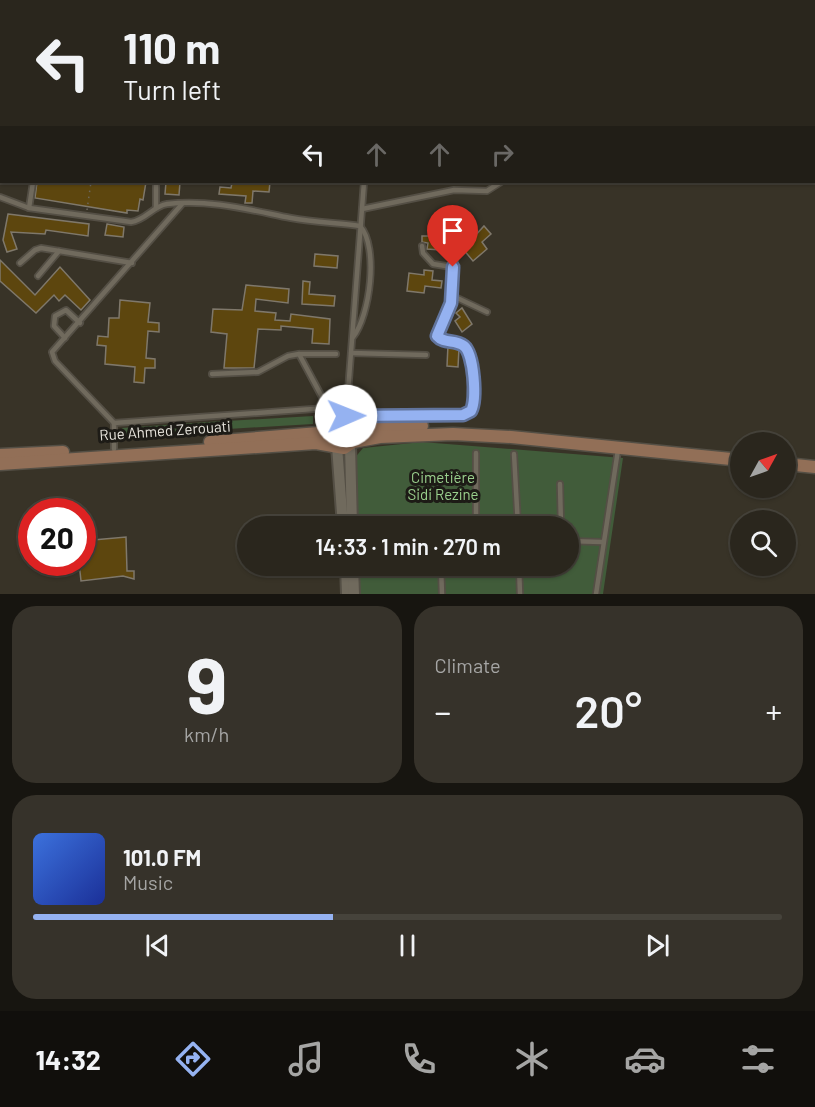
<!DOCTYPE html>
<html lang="en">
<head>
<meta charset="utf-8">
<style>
	body { margin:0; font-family:Barlow,sans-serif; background:#36322a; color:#f1f3f6; height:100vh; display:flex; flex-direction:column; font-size:22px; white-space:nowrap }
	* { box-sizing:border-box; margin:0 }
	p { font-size:20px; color:#a5a5a4 }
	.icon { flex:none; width:33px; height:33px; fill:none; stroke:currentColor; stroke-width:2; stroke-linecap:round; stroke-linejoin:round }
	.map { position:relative; height:594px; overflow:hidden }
	.drawer { display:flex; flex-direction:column; gap:12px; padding:12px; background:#171510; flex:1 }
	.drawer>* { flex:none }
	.guide { position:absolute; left:0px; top:0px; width:816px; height:183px; box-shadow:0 2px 4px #0004,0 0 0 2px #46433b; background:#2a261d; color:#f1f3f6; overflow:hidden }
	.needle { width:39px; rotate:50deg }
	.fabs { position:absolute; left:730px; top:432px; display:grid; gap:12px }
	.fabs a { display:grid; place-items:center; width:66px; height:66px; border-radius:50%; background:#2a261d; box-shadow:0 2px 4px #0004,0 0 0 2px #46433b; font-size:30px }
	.speed { position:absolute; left:18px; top:498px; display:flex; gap:12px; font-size:30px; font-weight:700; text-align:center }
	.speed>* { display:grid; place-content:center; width:78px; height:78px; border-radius:50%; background:#2a261d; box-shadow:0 2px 4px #0004,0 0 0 2px #46433b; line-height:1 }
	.speed .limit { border:9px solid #d22; background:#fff; color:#111 }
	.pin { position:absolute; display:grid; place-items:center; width:51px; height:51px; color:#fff; margin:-62px -26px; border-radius:50% 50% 50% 0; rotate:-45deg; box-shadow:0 0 6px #0007 }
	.pin .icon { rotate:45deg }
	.me { position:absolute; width:66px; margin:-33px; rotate:89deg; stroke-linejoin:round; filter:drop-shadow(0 0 4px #0008) }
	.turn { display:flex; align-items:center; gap:21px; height:126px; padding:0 24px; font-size:27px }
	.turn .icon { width:78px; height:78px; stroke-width:2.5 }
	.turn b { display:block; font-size:42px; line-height:51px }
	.lanes { display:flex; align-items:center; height:57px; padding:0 24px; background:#0003; justify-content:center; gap:30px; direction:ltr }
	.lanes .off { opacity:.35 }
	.big { font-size:45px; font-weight:600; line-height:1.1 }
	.drawer .tile { flex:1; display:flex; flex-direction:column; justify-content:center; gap:9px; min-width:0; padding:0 21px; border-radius:24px; background:#36322a }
	.drawer .dial { align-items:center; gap:0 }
	.dial b { font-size:78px; line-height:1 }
	.song { display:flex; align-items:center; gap:18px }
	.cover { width:72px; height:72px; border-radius:9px; background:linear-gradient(135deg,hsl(220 70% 55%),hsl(230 70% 35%)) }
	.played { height:6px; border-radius:3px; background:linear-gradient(90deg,#95b2f1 40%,#46433b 40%) }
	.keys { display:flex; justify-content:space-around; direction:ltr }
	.heat { display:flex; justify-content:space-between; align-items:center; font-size:33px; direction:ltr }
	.drawer .tiles { flex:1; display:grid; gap:12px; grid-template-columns:1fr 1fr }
	.tile:last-child { grid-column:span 2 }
	.trip { position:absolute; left:237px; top:516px; width:342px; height:60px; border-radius:30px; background:#2a261d; box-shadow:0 2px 4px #0004,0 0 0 2px #46433b; font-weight:600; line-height:60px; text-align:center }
	.tab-bar { display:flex; height:96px; justify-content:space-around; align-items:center; background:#110f0c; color:#a5a5a4 }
	.tab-bar .icon { width:42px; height:42px }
	.tab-bar .active { color:#95b2f1 }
	.tab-bar b { font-size:27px; color:#f1f3f6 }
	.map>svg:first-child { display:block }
	.green { fill:#415c3a }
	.building { fill:#5d460e; stroke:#7f786b; stroke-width:1.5 }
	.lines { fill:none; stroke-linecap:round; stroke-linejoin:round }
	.service-casing { stroke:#544f45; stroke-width:8 }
	.tertiary-casing { stroke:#544f45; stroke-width:14 }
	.secondary-casing { stroke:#544f45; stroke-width:15 }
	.path { stroke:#6d685d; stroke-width:1.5; stroke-dasharray:1.5 4.5; stroke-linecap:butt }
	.service { stroke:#706a5d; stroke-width:4.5 }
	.tertiary { stroke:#706a5d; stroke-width:10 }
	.secondary { stroke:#926f57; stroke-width:12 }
	.route-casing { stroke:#61749d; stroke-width:15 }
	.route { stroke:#95b2f1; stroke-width:10 }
	.labels { text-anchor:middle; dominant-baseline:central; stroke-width:6; stroke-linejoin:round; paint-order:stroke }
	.street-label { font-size:15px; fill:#e7e4dc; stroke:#1d1b16 }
	.park-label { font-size:15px; fill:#9bd18e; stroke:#1d1b16 }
</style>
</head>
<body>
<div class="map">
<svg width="815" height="594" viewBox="0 0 815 594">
	<rect width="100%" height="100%" fill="#383327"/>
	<!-- green -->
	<g class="green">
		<polygon points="313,416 313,424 228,429 227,421"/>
		<polygon points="223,421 224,431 123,437 122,428"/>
		<polygon points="422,442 623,458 603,594 358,594 357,566 568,566 568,526 355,526 353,460 363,448"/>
	</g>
	<!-- building -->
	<g class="building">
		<polygon points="37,182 95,182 117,184 117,182 146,182 143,200 140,199 138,211 127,210 127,213 35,198"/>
		<polygon points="166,182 180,182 179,195 165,194"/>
		<polygon points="247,182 270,182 269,192 253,191 252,203 245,203 246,196 219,194 220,187 231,188 232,183 247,184"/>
		<polygon points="8,214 89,224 88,236 46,230 45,234 11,232 17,249 7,252 3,240"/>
		<polygon points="107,224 124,227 123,237 105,235"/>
		<polygon points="484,226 491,234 482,242 487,249 473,261 463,249"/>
		<polygon points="436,233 442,233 441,250 427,249 428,243 422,242 422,236 435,236"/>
		<polygon points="315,254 338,256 337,268 314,266"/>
		<polygon points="0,260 35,295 60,267 90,300 81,310 65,295 59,301 54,295 36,313 0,281"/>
		<polygon points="424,270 433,271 432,280 442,281 441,288 425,286 424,293 407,291 409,273 424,275"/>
		<polygon points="303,281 310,282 309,294 335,296 334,306 302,304"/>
		<polygon points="246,285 289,289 288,303 256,299 255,311 276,313 275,320 290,321 291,314 330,319 329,344 312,343 313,329 281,326 281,330 258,329 254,368 224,368 227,334 211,332 213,309 242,310"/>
		<polygon points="120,300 150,303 148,322 159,323 159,332 148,331 146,358 155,359 155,368 145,368 144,383 134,382 135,367 105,364 106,346 97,345 98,336 108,337 109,318 119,318"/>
		<polygon points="462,308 472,324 462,332 455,321 460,317 456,313"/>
		<polygon points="448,345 459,348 458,367 447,366"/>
		<polygon points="126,537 127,571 134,571 134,579 123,576 81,581 79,562 82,562 82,541"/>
	</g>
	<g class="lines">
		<defs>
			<g id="service">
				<polyline points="213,0 224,2"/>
				<polyline points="777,0 777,2"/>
				<polyline points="279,2 282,0"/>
				<polyline points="448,2 448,0"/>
				<polyline points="661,2 662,0"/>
				<polyline points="0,146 2,146"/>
				<path d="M0 197 29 208 131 222C146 220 153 206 167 204 210 199 250 210 291 218 313 222 337 223 360 226 379 247 370 316 353 337"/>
				<polyline points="29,208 33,182"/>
				<polyline points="156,208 156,182"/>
				<polyline points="362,209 454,190 487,191 501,182"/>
				<polyline points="422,246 423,253 433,264 452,267"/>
				<polyline points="455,250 471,236"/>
				<polyline points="20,263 35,250 41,248 132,263"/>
				<polyline points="38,276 59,251"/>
				<polyline points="453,296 487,312"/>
				<polyline points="65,338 54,326 55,316 66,310 80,323"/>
				<polyline points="351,353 426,355"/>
				<polyline points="299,354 337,425"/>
				<polyline points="212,374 258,372 288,356 299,354 336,354"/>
				<path d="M346 416 463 415 471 411C477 399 474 353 463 345 456 340 447 341 439 339L437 336 453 296 457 230"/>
				<polyline points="346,418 364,182"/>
				<polyline points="114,423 55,361 52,352 182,204"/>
				<polyline points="114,449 114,423 327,408"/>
				<polyline points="476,453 476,526"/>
				<polyline points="514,454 518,526"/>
				<polyline points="560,484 561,526"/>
				<polyline points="568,541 602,542"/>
				<polyline points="441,566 442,594"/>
				<polyline points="519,566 520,594"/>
				<polyline points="596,594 618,450"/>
			</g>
			<g id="tertiary">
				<polyline points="350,445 352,526"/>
				<polyline points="337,446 343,526"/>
				<polyline points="346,566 347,594"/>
				<polyline points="353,566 354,594"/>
			</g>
			<g id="secondary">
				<polyline points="210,442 331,432"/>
				<polyline points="335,444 331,432 341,424 367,429 422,426"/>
				<polyline points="0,455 63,452"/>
				<polyline points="0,464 316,443 344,448 353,442 380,437 453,434 511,437 741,460"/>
				<polyline points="786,464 815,467"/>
			</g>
		</defs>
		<!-- service casing -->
		<use href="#service" class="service-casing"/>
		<!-- tertiary casing -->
		<use href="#tertiary" class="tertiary-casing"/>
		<!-- secondary casing -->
		<use href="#secondary" class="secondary-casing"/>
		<!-- path -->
		<polyline class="path" points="87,210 91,182"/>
		<!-- service -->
		<use href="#service" class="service"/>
		<!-- tertiary -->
		<use href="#tertiary" class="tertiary"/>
		<!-- secondary -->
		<use href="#secondary" class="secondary"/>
	</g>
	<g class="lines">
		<defs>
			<path id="route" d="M346 416 463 415 471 411C477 399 474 354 464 346 455 339 444 344 437 336L451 303 453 267"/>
		</defs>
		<!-- route casing -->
		<use href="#route" class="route-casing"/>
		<!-- route -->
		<use href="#route" class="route"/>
	</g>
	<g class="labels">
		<!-- street labels -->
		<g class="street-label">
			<text transform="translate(165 430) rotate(-4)">Rue Ahmed Zerouati</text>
		</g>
		<!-- park labels -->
		<g class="park-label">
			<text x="443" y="477">Cimetière<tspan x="443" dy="17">Sidi Rezine</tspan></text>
		</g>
	</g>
</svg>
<div class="fabs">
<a><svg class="needle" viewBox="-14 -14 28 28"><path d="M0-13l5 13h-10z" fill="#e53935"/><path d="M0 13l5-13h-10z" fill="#a5a5a4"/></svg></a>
<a><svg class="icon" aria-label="search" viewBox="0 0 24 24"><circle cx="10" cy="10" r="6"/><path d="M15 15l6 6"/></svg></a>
</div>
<div class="speed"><div class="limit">20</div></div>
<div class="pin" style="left:453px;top:267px;background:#d93025"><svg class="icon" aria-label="arrive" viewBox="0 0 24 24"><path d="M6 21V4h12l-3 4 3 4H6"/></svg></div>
<svg class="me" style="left:346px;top:416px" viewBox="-20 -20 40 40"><circle r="19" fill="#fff"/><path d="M0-13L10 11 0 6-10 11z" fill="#95b2f1"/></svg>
<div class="trip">14:33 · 1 min · 270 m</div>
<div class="guide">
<div class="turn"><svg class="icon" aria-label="left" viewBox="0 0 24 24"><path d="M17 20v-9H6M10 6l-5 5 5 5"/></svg><div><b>110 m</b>Turn left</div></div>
<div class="lanes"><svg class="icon" aria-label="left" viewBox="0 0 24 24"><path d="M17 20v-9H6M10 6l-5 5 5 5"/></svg><svg class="icon off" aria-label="ahead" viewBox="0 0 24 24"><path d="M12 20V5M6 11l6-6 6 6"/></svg><svg class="icon off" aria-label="ahead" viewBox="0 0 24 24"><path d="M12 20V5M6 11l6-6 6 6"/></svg><svg class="icon off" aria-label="right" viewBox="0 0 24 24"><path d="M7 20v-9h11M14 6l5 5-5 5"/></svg></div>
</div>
</div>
<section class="drawer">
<div class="tiles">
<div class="tile dial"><b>9</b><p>km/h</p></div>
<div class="tile"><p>Climate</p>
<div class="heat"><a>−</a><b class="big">20°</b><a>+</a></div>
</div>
<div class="tile">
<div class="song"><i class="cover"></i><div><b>101.0 FM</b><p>Music</p></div></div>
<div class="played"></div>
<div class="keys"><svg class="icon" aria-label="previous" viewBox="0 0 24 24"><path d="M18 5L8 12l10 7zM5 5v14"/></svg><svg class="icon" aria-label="pause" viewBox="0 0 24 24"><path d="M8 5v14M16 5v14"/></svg><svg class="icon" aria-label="next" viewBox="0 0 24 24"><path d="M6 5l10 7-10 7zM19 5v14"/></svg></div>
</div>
</div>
</section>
<nav class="tab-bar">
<b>14:32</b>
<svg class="icon active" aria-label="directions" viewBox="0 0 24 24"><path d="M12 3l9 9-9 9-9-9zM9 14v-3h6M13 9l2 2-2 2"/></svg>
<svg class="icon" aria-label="music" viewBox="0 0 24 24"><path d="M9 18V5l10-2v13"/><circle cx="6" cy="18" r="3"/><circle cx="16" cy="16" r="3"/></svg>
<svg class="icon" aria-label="phone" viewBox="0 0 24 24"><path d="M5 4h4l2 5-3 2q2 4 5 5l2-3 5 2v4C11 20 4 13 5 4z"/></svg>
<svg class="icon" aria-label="climate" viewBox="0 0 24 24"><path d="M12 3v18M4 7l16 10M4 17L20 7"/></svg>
<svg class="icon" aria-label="car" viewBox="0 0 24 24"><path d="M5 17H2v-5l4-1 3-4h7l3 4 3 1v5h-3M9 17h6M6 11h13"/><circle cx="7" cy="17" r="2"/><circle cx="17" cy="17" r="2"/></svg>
<svg class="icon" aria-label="filters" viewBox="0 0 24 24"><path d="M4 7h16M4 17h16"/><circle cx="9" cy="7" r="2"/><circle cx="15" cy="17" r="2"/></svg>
</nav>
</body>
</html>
